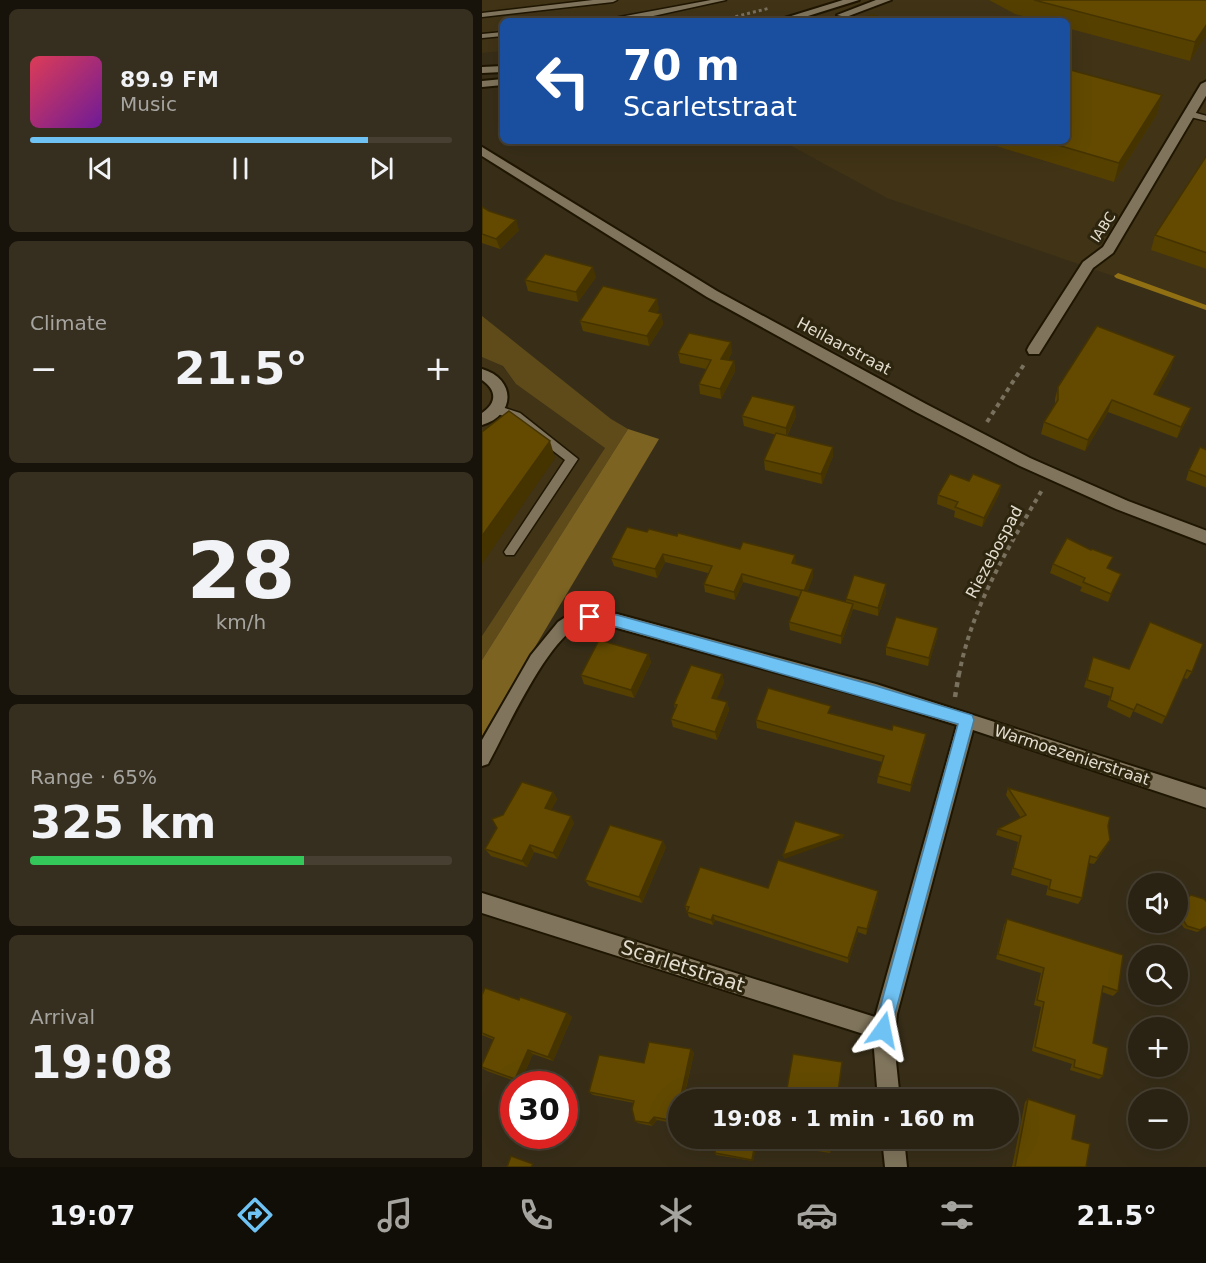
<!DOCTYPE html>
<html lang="en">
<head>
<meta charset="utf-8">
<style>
	body { margin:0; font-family:"DejaVu Sans",sans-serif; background:#362f20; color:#f1f3f6; height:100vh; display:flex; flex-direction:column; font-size:22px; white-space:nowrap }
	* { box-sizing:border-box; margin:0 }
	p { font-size:20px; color:#a5a49f }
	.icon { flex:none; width:33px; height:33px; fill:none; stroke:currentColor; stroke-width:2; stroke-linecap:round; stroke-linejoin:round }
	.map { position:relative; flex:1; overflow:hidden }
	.side { display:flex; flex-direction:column; gap:9px; padding:9px; background:#17130a; width:482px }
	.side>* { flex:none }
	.banner { position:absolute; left:18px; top:18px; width:570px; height:126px; border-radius:9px; box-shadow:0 6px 24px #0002,0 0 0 2px #463f32; background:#1a4fa0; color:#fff; overflow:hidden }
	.controls { position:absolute; left:646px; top:873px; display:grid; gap:12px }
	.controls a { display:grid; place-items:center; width:60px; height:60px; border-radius:50%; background:#2a2212; box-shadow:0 6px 24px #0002,0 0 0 2px #463f32; font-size:30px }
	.speed { position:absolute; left:18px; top:1071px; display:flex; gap:12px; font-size:30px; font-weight:700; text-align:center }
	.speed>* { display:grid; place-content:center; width:78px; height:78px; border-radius:50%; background:#2a2212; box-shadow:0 6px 24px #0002,0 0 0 2px #463f32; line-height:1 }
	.speed .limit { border:9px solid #d22; background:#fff; color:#111 }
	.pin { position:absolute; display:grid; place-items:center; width:51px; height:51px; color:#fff; margin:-26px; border-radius:12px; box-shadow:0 3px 9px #0006 }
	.me { position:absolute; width:66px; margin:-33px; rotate:12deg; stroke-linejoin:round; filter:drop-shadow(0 0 4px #0008) }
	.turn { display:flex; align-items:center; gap:21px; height:126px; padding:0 24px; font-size:27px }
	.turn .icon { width:78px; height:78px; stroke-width:2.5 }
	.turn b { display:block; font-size:42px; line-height:51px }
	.big { font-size:45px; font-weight:800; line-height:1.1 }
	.side .widget { flex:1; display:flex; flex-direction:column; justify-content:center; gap:9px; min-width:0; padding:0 21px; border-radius:9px; background:#362f20 }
	.side .dial { align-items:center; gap:0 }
	.dial b { font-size:78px; line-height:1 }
	.song { display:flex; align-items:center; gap:18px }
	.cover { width:72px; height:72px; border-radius:9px; background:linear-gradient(135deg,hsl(350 70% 55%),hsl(280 70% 35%)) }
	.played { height:6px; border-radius:3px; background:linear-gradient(90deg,#6fc2f4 80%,#463f32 80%) }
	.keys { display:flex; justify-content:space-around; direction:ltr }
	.heat { display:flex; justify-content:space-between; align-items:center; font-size:33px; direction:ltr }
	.charge { height:9px; border-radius:4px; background:linear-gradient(90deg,#34c759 65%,#463f32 0) }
	.trip { position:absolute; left:186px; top:1089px; width:351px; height:60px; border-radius:30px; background:#2a2212; box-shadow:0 6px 24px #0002,0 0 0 2px #463f32; font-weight:800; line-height:60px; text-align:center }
	.tabs { display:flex; height:96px; justify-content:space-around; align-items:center; background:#110e07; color:#a5a49f }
	.tabs .icon { width:42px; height:42px }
	.tabs .selected { color:#6fc2f4 }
	.tabs b { font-size:27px; color:#f1f3f6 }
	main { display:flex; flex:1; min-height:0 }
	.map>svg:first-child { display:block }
	.built { fill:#403316 }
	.green { fill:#5f4b19 }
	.forest { fill:#7c6322 }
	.water { fill:#917013 }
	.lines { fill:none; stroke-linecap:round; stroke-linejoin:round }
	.service-casing { stroke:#1f1602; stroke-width:3 }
	.minor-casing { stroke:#1f1602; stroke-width:4 }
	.tertiary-casing { stroke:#1f1602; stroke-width:4 }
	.path-far2 { stroke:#79715e; stroke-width:3; stroke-dasharray:3 3; stroke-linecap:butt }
	.path-far1 { stroke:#79715e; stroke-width:4; stroke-dasharray:4.5 4.5; stroke-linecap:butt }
	.path { stroke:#79715e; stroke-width:4.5; stroke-dasharray:5 5; stroke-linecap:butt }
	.service { fill:#80755c; fill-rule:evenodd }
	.minor { fill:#80755c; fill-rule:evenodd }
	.tertiary { fill:#80755c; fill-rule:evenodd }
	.wall { fill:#554000 }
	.shaded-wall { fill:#453400 }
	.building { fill:#634a00; stroke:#453400; stroke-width:1.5 }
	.route { fill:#6fc2f4; stroke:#487e9f; stroke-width:1.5 }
	.labels { text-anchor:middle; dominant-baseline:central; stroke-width:6; stroke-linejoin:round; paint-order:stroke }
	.far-street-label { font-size:14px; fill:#e3ddcf; stroke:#2e250e }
	.street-label { font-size:16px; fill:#e3ddcf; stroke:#2e250e }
	.near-street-label { font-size:20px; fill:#e3ddcf; stroke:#2e250e }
</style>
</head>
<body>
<main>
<section class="side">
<div class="widget">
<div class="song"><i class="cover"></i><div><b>89.9 FM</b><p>Music</p></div></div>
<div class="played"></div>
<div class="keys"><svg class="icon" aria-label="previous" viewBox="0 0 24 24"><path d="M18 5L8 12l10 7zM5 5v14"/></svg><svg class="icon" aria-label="pause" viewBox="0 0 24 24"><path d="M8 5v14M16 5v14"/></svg><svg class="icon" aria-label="next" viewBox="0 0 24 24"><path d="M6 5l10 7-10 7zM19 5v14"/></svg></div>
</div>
<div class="widget"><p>Climate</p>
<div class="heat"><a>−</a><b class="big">21.5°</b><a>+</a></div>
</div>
<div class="widget dial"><b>28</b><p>km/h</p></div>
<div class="widget"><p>Range · 65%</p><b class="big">325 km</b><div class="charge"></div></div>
<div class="widget"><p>Arrival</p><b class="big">19:08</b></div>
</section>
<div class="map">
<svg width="725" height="1167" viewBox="0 0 725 1167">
	<rect width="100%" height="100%" fill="#382e18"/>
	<!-- built -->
	<g class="built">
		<polygon points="0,0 724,0 724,308 405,198 300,141 585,141 585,21 21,21 21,51 0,53"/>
		<polygon points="0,348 21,367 34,384 123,448 0,636"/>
	</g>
	<!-- green -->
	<polygon class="green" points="0,316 129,419 146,429 0,660 0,636 123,448 34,384 21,366 0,357"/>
	<!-- forest -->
	<polygon class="forest" points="146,429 177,439 0,736 0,660"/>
	<!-- water -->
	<polygon class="water" points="636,273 724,305 724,310 634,278 632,276"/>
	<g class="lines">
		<defs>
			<g id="service">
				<polygon points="111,0 135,0 131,2 0,17 0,13"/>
				<polygon points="229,0 244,0 162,18 123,21 127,19"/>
				<polygon points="21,32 21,36 0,38 0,34"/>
				<polygon points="707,111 725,116 725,121 704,116 703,114"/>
				<polygon points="14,405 38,413 96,459 32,555 24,555 22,552 24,549 83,460 30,419 10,412 9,409"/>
			</g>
			<g id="minor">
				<polygon points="725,81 725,94 631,253 611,268 557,354 547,354 545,350 547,346 601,262 621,247 719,84"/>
				<polygon points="0,147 235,291 444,404 548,458 646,501 725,531 725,544 634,509 538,466 434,412 225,297 0,156"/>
				<path d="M0 369C34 379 34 415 0 425V413C15 403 15 390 0 380Z"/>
				<path d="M104 610 135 614 394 684 725 790V808L491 730 415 1014 412 1042 418 1100H396L391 1037 0 913V893L393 1017 475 725 394 700 135 628C124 626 109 621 98 625 65 640 24 731 6 764L0 766V740L49 655 76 622 88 614Z"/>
				<polygon points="400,1138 422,1138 425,1167 403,1167"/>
			</g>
			<g id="tertiary">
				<polygon points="361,0 377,0 310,21 293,21"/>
				<polygon points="394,0 409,0 364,17 355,15"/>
				<polygon points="21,66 21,72 0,73 0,67"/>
				<polygon points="21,79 21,85 0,87 0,81"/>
			</g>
		</defs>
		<!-- service casing -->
		<use href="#service" class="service-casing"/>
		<!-- minor casing -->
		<use href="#minor" class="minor-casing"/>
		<!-- tertiary casing -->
		<use href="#tertiary" class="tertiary-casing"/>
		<!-- path-far2 -->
		<polyline class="path-far2" points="236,21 288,8"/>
		<!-- path-far1 -->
		<g class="path-far1">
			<polyline points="505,422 543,363"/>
			<path d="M477 675C489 608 526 548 560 490"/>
		</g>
		<!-- path -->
		<polyline class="path" points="473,697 477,673"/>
		<!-- service -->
		<use href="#service" class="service"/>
		<!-- minor -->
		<use href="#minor" class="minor"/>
		<!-- tertiary -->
		<use href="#tertiary" class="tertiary"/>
	</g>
	<!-- wall -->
	<g class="wall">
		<polygon points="507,0 725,0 725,34 708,61 585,28 585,21 560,21 533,14"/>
		<polygon points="680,95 675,114 632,182 498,141 585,141"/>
		<polygon points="725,155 725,269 669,250 673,235"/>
		<polygon points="0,207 37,230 18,249 0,243"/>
		<polygon points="114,277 96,302 46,291 43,280"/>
		<polygon points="177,309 174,313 179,314 181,324 167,346 101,331 98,321"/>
		<polygon points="250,352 246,360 252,361 253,371 239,399 218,394 217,384 224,369 198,363 196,353"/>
		<polygon points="689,368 674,395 709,408 705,419 695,438 626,412 603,451 559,434 562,422 573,404 573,399 576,387"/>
		<polygon points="260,416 314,416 305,436 351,456 340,484 283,470 282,460 294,435 262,426"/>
		<polygon points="725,450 725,488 704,480 707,470"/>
		<polygon points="487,481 519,485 517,494 500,527 472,517 473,511 455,504 456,495"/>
		<polygon points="165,532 313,564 331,577 325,592 364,602 364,599 404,584 404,593 396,616 371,609 370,612 359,644 308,630 307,622 317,597 261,582 253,600 223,592 222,584 226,573 183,562 175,578 132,566 129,558"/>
		<polygon points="571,564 626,569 635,583 626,602 598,591 600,587 568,573"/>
		<polygon points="668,622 710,672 705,679 702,678 680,724 651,711 648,718 625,707 628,696 602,687 611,657 647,669"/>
		<polygon points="455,637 446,666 404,655 404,647"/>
		<polygon points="166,654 169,662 152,698 102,684 99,675"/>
		<polygon points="240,674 242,682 234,699 245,702 247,710 235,740 191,727 189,719 193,709 192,704"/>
		<polygon points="349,713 410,730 444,734 443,742 428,792 395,783 396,776 400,762 275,728 274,720"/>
		<polygon points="526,788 626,826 624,847 612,864 607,863 600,898 596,904 564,895 566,886 529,875 536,842 514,835 516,829 539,818 524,795"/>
		<polygon points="71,792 75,799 69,810 92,823 75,859 52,852 45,867 9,856 3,849 21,815"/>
		<polygon points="184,847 160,903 107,886 103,880"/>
		<polygon points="286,888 396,897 384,935 376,932 366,963 233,920 231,925 207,917 203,906"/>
		<polygon points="699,901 725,927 715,932 702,928 696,919 696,904"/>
		<polygon points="525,919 636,991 631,996 620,992 611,1043 621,1076 617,1079 588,1070 590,1064 550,1051 559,1007 552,1005 559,973 514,959 522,925"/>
		<polygon points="0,995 37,1000 85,1013 90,1017 71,1061 51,1054 38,1083 5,1071 0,1068 12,1040 0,1035"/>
		<polygon points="209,1049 212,1053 196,1124 175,1120 170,1126 156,1123 153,1121 152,1103 111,1095 107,1092 162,1063"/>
		<polygon points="546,1099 590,1139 604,1167 530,1167 543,1102"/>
		<polygon points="276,1138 271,1161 234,1155 233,1153"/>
		<polygon points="361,1138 360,1151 349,1150 348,1153 297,1145 296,1142"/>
	</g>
	<!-- shaded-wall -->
	<g class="shaded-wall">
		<polygon points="725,24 725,34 708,61 713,42"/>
		<polygon points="680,95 675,114 632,182 637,163"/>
		<polygon points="34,220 37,230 18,249 14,239"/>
		<polygon points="111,267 114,277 96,302 94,292"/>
		<polygon points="175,299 177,309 169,321 167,311"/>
		<polygon points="179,314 181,324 167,346 165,336"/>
		<polygon points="249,342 250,352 241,369 239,359"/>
		<polygon points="693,356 689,368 669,406 672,394"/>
		<polygon points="252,361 253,371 239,399 238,389"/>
		<polygon points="630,400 626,412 603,451 606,440"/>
		<polygon points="313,406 314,416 304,437 304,428"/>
		<polygon points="709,408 705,419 695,438 699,427"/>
		<polygon points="68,441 73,458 0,564 0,536"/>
		<polygon points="351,447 351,456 340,484 339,474"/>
		<polygon points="519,485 517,494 500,527 502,518"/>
		<polygon points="181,554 183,562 175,578 173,569"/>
		<polygon points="313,555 314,563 311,572 310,563"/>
		<polygon points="331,569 331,577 322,599 322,591"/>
		<polygon points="260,574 261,582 253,600 252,592"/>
		<polygon points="639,574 635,583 626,602 629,594"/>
		<polygon points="404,584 404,593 396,616 396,608"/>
		<polygon points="371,604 370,612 359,644 359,636"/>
		<polygon points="456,628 455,637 446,666 447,658"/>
		<polygon points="166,654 169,662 152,698 149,690"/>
		<polygon points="240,674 242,682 232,706 230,698"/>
		<polygon points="245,702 247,710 235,740 233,732"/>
		<polygon points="444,734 443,742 428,792 429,785"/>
		<polygon points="71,792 75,799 67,815 63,808"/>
		<polygon points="89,816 92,823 75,859 71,853"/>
		<polygon points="361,835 361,838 302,859 301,855"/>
		<polygon points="181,841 184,847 160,903 157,897"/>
		<polygon points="48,845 52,852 45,867 40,861"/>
		<polygon points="396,891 396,897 384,935 385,929"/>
		<polygon points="231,915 233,920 231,925 229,920"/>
		<polygon points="376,927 376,932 366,963 366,958"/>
		<polygon points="85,1013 90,1017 71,1061 66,1057"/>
		<polygon points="209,1049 212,1053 201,1100 198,1100"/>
		<polygon points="46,1050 51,1054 38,1083 33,1079"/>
		<polygon points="196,1105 196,1124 193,1121"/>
		<polygon points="172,1117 175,1120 170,1126 167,1123"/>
		<polygon points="274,1138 276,1138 271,1161 270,1160"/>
	</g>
	<!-- building -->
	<g class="building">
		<polygon points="552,0 725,0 725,24 713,42"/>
		<polygon points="390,15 412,21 371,21"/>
		<polygon points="585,69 680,95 637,163 562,141 585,141"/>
		<polygon points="725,155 725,253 673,235"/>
		<polygon points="0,207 7,211 34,220 14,239 0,234"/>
		<polygon points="63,254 111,267 94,292 43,280"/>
		<polygon points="121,286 175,299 167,311 179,314 165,336 98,321"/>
		<polygon points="615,326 693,356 672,394 709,408 699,427 630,400 606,440 562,422 576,400 576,387"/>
		<polygon points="207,333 249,342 239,359 252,361 238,389 217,384 229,360 196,353"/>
		<polygon points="270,396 313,406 304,428 260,416"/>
		<polygon points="27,411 68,441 0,536 0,432"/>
		<polygon points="294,433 351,447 339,474 282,460"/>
		<polygon points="718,447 725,450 725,477 707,470"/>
		<polygon points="468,474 487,481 491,474 519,485 502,518 473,507 476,502 456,495"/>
		<polygon points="145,527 165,532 167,529 195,536 196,533 258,549 261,542 313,555 310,563 331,569 322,591 260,574 252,592 222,584 230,566 181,554 173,569 129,558"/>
		<polygon points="585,538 609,550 610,549 631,557 625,568 639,574 629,594 601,582 603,578 571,564"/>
		<polygon points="372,575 404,584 396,608 364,599"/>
		<polygon points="320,590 371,604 359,636 307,622"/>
		<polygon points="414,617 456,628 447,658 404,647"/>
		<polygon points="668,622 721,644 710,672 705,670 684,717 655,704 652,710 628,700 631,688 605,680 611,657 647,669"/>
		<polygon points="117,640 166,654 149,690 99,675"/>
		<polygon points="209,665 240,674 230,698 245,702 233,732 189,719 195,705 192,704"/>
		<polygon points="286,688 349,706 346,713 410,730 411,725 444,734 429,785 396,776 402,756 274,720"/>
		<polygon points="40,782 71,792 63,808 89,816 71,853 48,845 40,861 3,849 15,828 10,819 21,815"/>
		<polygon points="526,788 628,817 626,826 628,840 615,858 608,856 600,898 567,889 569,880 531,868 539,836 516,829 544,815"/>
		<polygon points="313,821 361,835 301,855"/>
		<polygon points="128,825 181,841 157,897 103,880"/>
		<polygon points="296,860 396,891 385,929 376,927 366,958 231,915 229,920 205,912 207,907 203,906 218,867 286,888"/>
		<polygon points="709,895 722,899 725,902 725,926 718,930 705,926 697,914 699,901"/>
		<polygon points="525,919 641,955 636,991 621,986 611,1043 626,1048 621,1076 592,1067 593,1060 553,1047 562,1002 555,1000 562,968 516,954"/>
		<polygon points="3,988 37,1000 38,997 85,1013 66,1057 46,1050 33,1079 0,1067 0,1065 12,1038 0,1033 0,995"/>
		<polygon points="167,1042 209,1049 198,1100 196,1100 196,1105 193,1121 172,1117 167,1123 153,1121 150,1109 152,1101 107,1092 117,1055 162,1063"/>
		<polygon points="311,1054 360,1062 355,1100 303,1100"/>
		<polygon points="546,1099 594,1115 590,1139 608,1144 604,1167 533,1167"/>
		<polygon points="236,1138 274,1138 270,1160 233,1153"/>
		<polygon points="296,1138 361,1138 360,1149 349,1147 348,1151 296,1142"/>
		<polygon points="29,1156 51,1164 49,1167 25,1167"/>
	</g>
	<!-- route -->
	<polygon class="route" points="108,611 135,615 394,686 490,715 492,720 407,1036 401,1039 395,1036 392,1030 476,724 135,627 103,621 101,617 103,613"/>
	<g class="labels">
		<!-- far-street labels -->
		<g class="far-street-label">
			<text transform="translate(621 227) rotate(-56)">IABC</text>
		</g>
		<!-- street labels -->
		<g class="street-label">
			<text transform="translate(362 346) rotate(28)">Heilaarstraat</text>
			<text transform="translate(512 552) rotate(-62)">Riezebospad</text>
			<text transform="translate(590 755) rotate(18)">Warmoezenierstraat</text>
		</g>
		<!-- near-street labels -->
		<g class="near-street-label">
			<text transform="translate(201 966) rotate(18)">Scarletstraat</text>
		</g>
	</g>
</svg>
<div class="controls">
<a><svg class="icon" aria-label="sound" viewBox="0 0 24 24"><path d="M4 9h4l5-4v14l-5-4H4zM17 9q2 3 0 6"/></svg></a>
<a><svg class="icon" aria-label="search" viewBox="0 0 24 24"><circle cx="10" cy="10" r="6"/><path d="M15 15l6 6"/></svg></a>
<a>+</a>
<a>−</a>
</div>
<div class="speed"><div class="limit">30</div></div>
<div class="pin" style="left:108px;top:617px;background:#d93025"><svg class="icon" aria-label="arrive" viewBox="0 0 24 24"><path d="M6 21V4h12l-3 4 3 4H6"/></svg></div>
<svg class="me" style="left:401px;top:1030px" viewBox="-20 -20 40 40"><path d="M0-17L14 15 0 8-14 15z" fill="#6fc2f4" stroke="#fff" stroke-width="4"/></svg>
<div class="trip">19:08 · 1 min · 160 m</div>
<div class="banner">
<div class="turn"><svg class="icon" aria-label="left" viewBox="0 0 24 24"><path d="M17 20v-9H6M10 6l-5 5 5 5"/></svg><div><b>70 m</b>Scarletstraat</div></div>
</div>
</div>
</main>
<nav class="tabs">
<b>19:07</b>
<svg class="icon selected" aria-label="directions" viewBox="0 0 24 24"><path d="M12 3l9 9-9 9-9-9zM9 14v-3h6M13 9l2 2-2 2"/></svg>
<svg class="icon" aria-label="music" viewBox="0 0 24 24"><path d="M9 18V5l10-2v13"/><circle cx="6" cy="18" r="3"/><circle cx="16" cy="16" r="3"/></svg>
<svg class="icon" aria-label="phone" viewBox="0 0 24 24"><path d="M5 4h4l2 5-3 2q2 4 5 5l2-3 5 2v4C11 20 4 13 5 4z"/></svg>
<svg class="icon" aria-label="climate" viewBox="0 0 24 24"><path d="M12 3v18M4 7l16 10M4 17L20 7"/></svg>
<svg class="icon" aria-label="car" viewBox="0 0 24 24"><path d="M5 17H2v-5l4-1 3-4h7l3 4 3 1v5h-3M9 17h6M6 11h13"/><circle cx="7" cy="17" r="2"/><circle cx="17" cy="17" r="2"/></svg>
<svg class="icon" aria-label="filters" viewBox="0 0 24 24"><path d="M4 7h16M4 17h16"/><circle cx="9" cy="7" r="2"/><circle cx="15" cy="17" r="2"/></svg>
<b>21.5°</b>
</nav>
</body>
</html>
